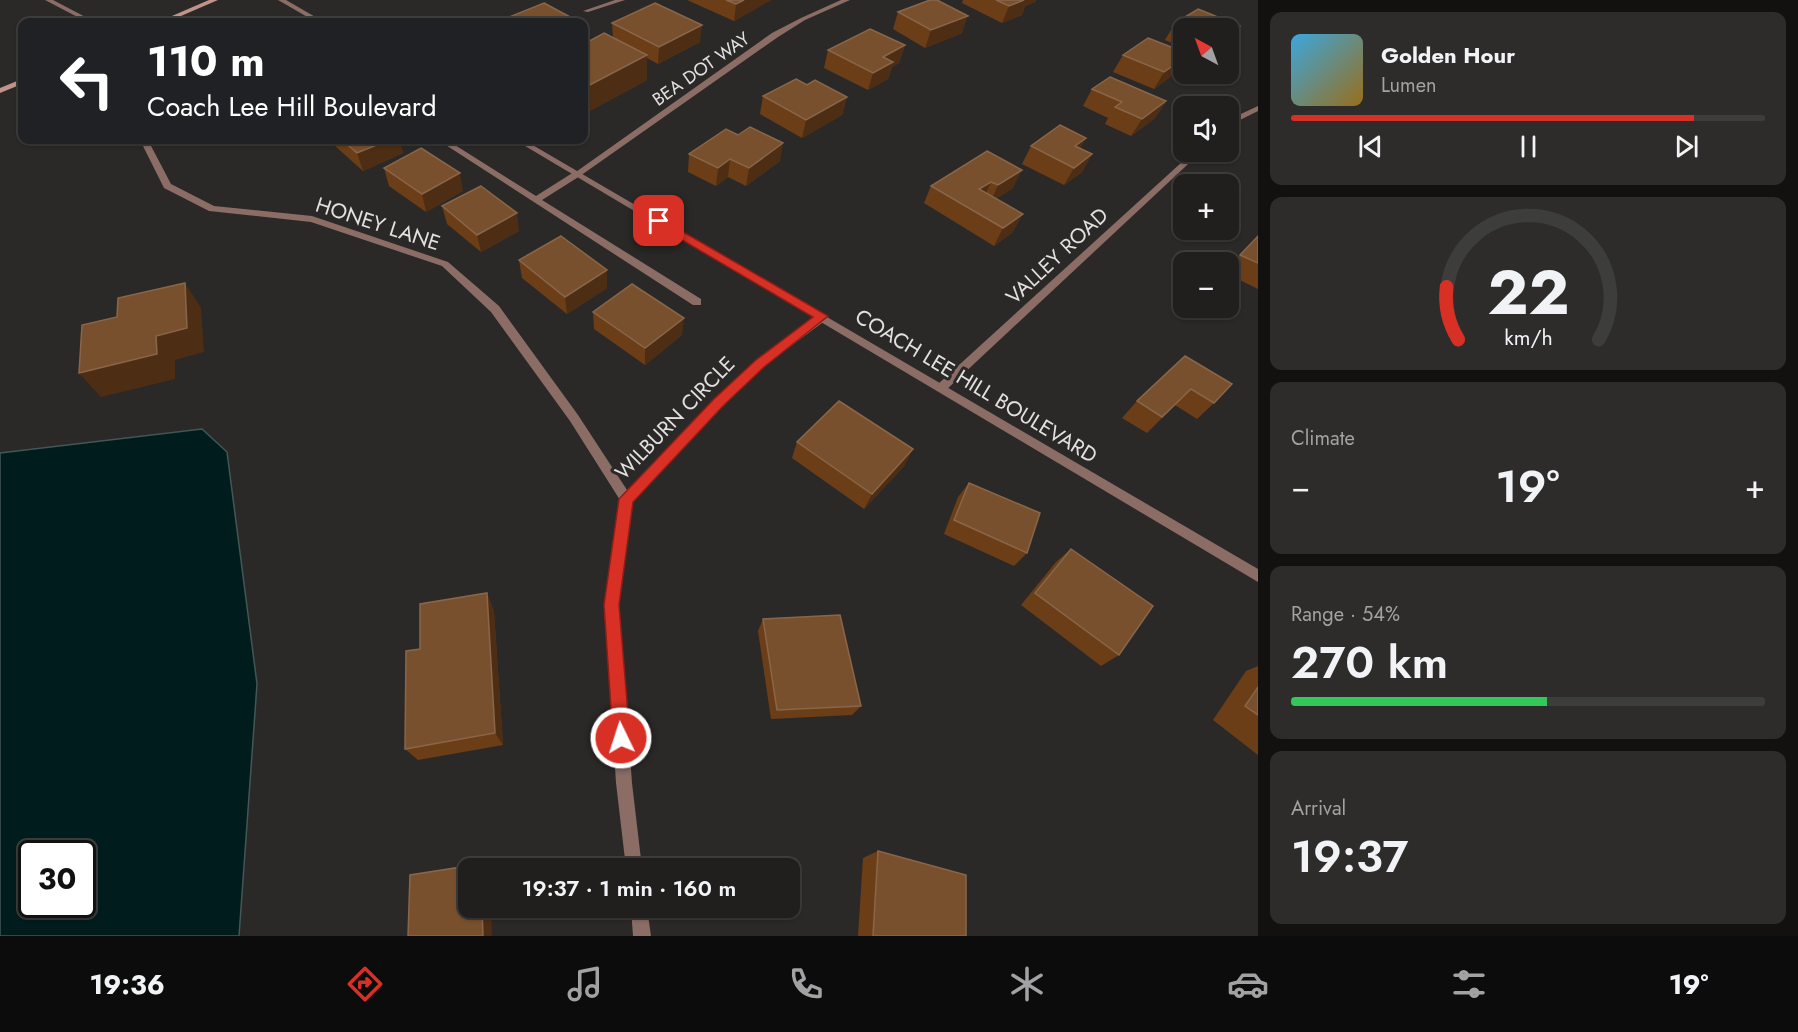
<!DOCTYPE html>
<html lang="en">
<head>
<meta charset="utf-8">
<style>
	body { margin:0; font-family:Jost,sans-serif; background:#2d2c2a; color:#f1f3f6; height:100vh; display:flex; flex-direction:column; font-size:22px; white-space:nowrap }
	* { box-sizing:border-box; margin:0 }
	p { font-size:20px; color:#a2a2a4 }
	.icon { flex:none; width:33px; height:33px; fill:none; stroke:currentColor; stroke-width:2; stroke-linecap:round; stroke-linejoin:round }
	.map { position:relative; flex:1; overflow:hidden }
	.panel { display:flex; flex-direction:column; gap:12px; padding:12px; background:#121110; width:540px }
	.panel>* { flex:none }
	.banner { position:absolute; left:18px; top:18px; width:570px; height:126px; border-radius:12px; box-shadow:0 2px 4px #0004,0 0 0 2px #3d3d3b; background:#202124; color:#fff; overflow:hidden }
	.needle { width:39px; rotate:319deg }
	.buttons { position:absolute; left:1173px; top:18px; display:grid; gap:12px }
	.buttons a { display:grid; place-items:center; width:66px; height:66px; border-radius:12px; background:#201f1d; box-shadow:0 2px 4px #0004,0 0 0 2px #3d3d3b; font-size:30px }
	.speed { position:absolute; left:18px; top:840px; display:flex; gap:12px; font-size:30px; font-weight:700; text-align:center }
	.speed>* { display:grid; place-content:center; width:78px; height:78px; border-radius:50%; background:#201f1d; box-shadow:0 2px 4px #0004,0 0 0 2px #3d3d3b; line-height:1 }
	.speed .limit { border:3px solid #111; border-radius:9px; background:#fff; color:#111 }
	.pin { position:absolute; display:grid; place-items:center; width:51px; height:51px; color:#fff; margin:-26px; border-radius:12px; box-shadow:0 3px 9px #0006 }
	.me { position:absolute; width:66px; margin:-33px; rotate:356deg; stroke-linejoin:round; filter:drop-shadow(0 0 4px #0008) }
	.turn { display:flex; align-items:center; gap:21px; height:126px; padding:0 30px; font-size:27px }
	.turn .icon { width:78px; height:78px; stroke-width:2.5 }
	.turn b { display:block; font-size:42px; line-height:51px }
	.big { font-size:45px; font-weight:600; line-height:1.1 }
	.panel .tile { flex:1; display:flex; flex-direction:column; justify-content:center; gap:9px; min-width:0; padding:0 21px; border-radius:12px; background:#2d2c2a }
	.panel .dial { align-items:center; gap:0 }
	.dial svg { height:156px; overflow:visible; fill:none; stroke:#3d3d3b; stroke-width:7; stroke-linecap:round; text-anchor:middle }
	.dial text { fill:#f1f3f6; stroke:none }
	.song { display:flex; align-items:center; gap:18px }
	.cover { width:72px; height:72px; border-radius:9px; background:linear-gradient(135deg,hsl(200 70% 55%),hsl(40 70% 35%)) }
	.played { height:6px; border-radius:3px; background:linear-gradient(90deg,#d93025 85%,#3d3d3b 85%) }
	.keys { display:flex; justify-content:space-around; direction:ltr }
	.heat { display:flex; justify-content:space-between; align-items:center; font-size:33px; direction:ltr }
	.charge { height:9px; border-radius:4px; background:linear-gradient(90deg,#34c759 54%,#3d3d3b 0) }
	.trip { position:absolute; left:458px; top:858px; width:342px; height:60px; border-radius:12px; background:#201f1d; box-shadow:0 2px 4px #0004,0 0 0 2px #3d3d3b; font-weight:600; line-height:60px; text-align:center }
	.dock { display:flex; height:96px; justify-content:space-around; align-items:center; background:#0d0c0c; color:#a2a2a4 }
	.dock .icon { width:42px; height:42px }
	.dock .on { color:#d93025 }
	.dock b { font-size:27px; color:#f1f3f6 }
	main { display:flex; flex:1; min-height:0 }
	.map>svg:first-child { display:block }
	.water { fill:#001c1c; stroke:#445757; stroke-width:1.5; fill-rule:evenodd }
	.lines { fill:none; stroke-linecap:round; stroke-linejoin:round }
	.service { fill:#8b6d66; fill-rule:evenodd }
	.minor { fill:#8b6d66; fill-rule:evenodd }
	.tertiary { fill:#8b6d66; fill-rule:evenodd }
	.secondary { fill:#c29389; fill-rule:evenodd }
	.wall { fill:#6c3e17 }
	.shaded-wall { fill:#4d2e14 }
	.building { fill:#79502d; stroke:#896649; stroke-width:1.5 }
	.route { fill:#d93025; stroke:#8d1f18; stroke-width:1.5 }
	.labels { text-anchor:middle; dominant-baseline:central; stroke-width:6; stroke-linejoin:round; paint-order:stroke }
	.far-street-label { font-size:18px; fill:#e2e1e0; stroke:#2b2927 }
	.street-label { font-size:21px; fill:#e2e1e0; stroke:#2b2927 }
</style>
</head>
<body>
<main>
<div class="map">
<svg width="1258" height="936" viewBox="0 0 1258 936">
	<rect width="100%" height="100%" fill="#2b2927"/>
	<!-- water -->
	<path class="water" d="M202 429 227 452 257 684 239 936H0V453ZM32 854H82V904H32Z"/>
	<g class="lines">
		<!-- service -->
		<g class="service">
			<polygon points="615,0 625,0 588,12 583,11"/>
			<polygon points="438,140 447,140 536,196 574,172 580,172 580,176 542,200 701,299 701,305 693,305"/>
		</g>
		<!-- minor -->
		<g class="minor">
			<polygon points="45,0 53,0 95,22 87,22"/>
			<polygon points="841,0 850,0 805,20 778,37 580,176 573,174 772,33 801,18"/>
			<polygon points="1258,106 1258,111 1228,126 1228,120"/>
			<polygon points="143,140 151,140 150,144 171,184 214,206 312,216 448,262 499,306 578,415 627,490 715,399 756,360 818,314 826,314 827,317 826,320 764,366 723,405 632,501 619,605 632,783 642,868 626,868 616,783 605,605 620,500 570,421 491,312 442,266 311,222 209,211 164,188 142,144"/>
			<polygon points="1193,152 1201,152 945,391 937,391 935,388 937,385"/>
			<polygon points="631,908 647,908 651,936 633,936"/>
		</g>
		<!-- tertiary -->
		<g class="tertiary">
			<polygon points="278,0 286,0 324,22 316,22"/>
			<polygon points="515,140 524,140 1258,569 1258,582"/>
		</g>
		<!-- secondary -->
		<g class="secondary">
			<polygon points="209,0 218,0 167,22 158,22"/>
			<polygon points="22,79 22,84 0,93 0,88"/>
		</g>
	</g>
	<!-- wall -->
	<g class="wall">
		<polygon points="687,0 771,0 734,21"/>
		<polygon points="963,0 1036,0 1035,2 1025,6 1022,15 1002,23 962,3"/>
		<polygon points="898,12 962,33 925,48 893,29"/>
		<polygon points="612,23 700,42 658,64 647,58 647,80 584,114 584,44 613,37"/>
		<polygon points="1175,23 1240,26 1228,43 1228,28 1184,28 1184,48 1165,40"/>
		<polygon points="905,45 899,63 892,67 888,79 868,90 824,68 828,50"/>
		<polygon points="1184,52 1184,63 1178,71 1154,89 1113,72 1123,55"/>
		<polygon points="807,85 847,97 842,115 802,138 760,114 763,96"/>
		<polygon points="1092,89 1166,101 1155,118 1131,136 1105,124 1108,118 1083,106"/>
		<polygon points="1086,138 1080,148 1092,154 1082,172 1064,185 1022,164 1031,146"/>
		<polygon points="332,140 399,140 403,153 363,171 334,145"/>
		<polygon points="987,151 1013,188 996,199 1013,232 994,246 924,203 931,186"/>
		<polygon points="689,154 780,161 746,186 728,177 716,186 688,172"/>
		<polygon points="384,168 463,191 426,212 389,186"/>
		<polygon points="442,206 519,231 481,252 447,224"/>
		<polygon points="1258,236 1258,289 1228,274 1228,268"/>
		<polygon points="519,260 607,270 607,288 567,314 522,278"/>
		<polygon points="593,312 682,335 645,365 594,329"/>
		<polygon points="1185,356 1214,403 1197,419 1175,405 1147,433 1122,418 1137,401"/>
		<polygon points="797,442 905,465 864,509 792,458"/>
		<polygon points="969,483 1027,553 1014,566 944,534 958,497"/>
		<polygon points="1071,549 1119,655 1101,666 1021,605 1056,562"/>
		<polygon points="487,593 494,612 503,745 418,760 405,749 420,649"/>
		<polygon points="763,619 861,706 852,715 771,719 758,631"/>
		<polygon points="1258,666 1258,755 1213,720 1246,671"/>
		<polygon points="878,851 966,936 858,936 863,858"/>
	</g>
	<!-- shaded-wall -->
	<g class="shaded-wall">
		<polygon points="744,0 771,0 734,21 736,4"/>
		<polygon points="1018,0 1036,0 1035,2 1025,6 1022,15 1002,23 1009,6"/>
		<polygon points="968,16 962,33 925,48 931,30"/>
		<polygon points="572,18 573,22 563,22"/>
		<polygon points="702,25 700,42 658,64 659,47"/>
		<polygon points="1240,26 1228,43 1228,33"/>
		<polygon points="905,45 899,63 892,67 888,79 868,90 873,73 883,57"/>
		<polygon points="647,55 647,80 584,114 584,88"/>
		<polygon points="1184,58 1184,63 1178,71 1154,89 1164,72"/>
		<polygon points="847,97 842,115 802,138 806,120"/>
		<polygon points="1166,101 1155,118 1131,136 1142,119"/>
		<polygon points="1086,138 1076,155 1075,146"/>
		<polygon points="389,140 399,140 403,153 363,171 357,153"/>
		<polygon points="783,143 780,161 746,186 749,168"/>
		<polygon points="1092,154 1082,172 1064,185 1074,168"/>
		<polygon points="730,159 728,177 716,186 718,168"/>
		<polygon points="1022,170 1013,188 990,203 998,185"/>
		<polygon points="460,173 463,191 426,212 422,194"/>
		<polygon points="991,182 983,200 979,189"/>
		<polygon points="517,213 519,231 481,252 477,235"/>
		<polygon points="1023,214 1013,232 994,246 1003,228"/>
		<polygon points="607,270 607,288 567,314 565,297"/>
		<polygon points="185,283 201,308 204,352 175,360 175,379 101,397 79,373"/>
		<polygon points="684,318 682,335 645,365 645,348"/>
		<polygon points="913,449 905,465 864,509 872,494"/>
		<polygon points="487,593 494,612 503,745 495,733"/>
		<polygon points="481,864 489,868 481,868"/>
		<polygon points="482,908 491,908 492,936 483,936"/>
	</g>
	<!-- building -->
	<g class="building">
		<polygon points="726,0 744,0 736,4"/>
		<polygon points="930,0 937,0 968,16 931,30 898,12"/>
		<polygon points="996,0 1024,0 1009,6"/>
		<polygon points="544,3 572,18 563,22 497,22"/>
		<polygon points="655,3 702,25 659,47 612,23"/>
		<polygon points="1198,9 1240,26 1228,33 1228,28 1190,28 1175,23"/>
		<polygon points="870,29 905,45 883,57 893,62 873,73 828,50"/>
		<polygon points="604,33 647,55 584,88 584,44"/>
		<polygon points="1148,38 1184,52 1184,58 1164,72 1123,55"/>
		<polygon points="1110,77 1166,101 1142,119 1115,107 1122,102 1092,89"/>
		<polygon points="796,79 807,85 815,80 847,97 806,120 763,96"/>
		<polygon points="1060,125 1086,138 1075,146 1092,154 1074,168 1031,146"/>
		<polygon points="750,127 783,143 749,168 730,159 718,168 689,154 726,129 738,135"/>
		<polygon points="342,140 389,140 357,153"/>
		<polygon points="421,148 460,173 422,194 384,168"/>
		<polygon points="987,151 1022,170 998,185 991,182 979,189 1023,214 1003,228 931,186"/>
		<polygon points="481,186 517,213 477,235 442,206"/>
		<polygon points="561,236 607,270 565,297 519,260"/>
		<polygon points="1258,236 1258,263 1240,255"/>
		<polygon points="185,283 187,328 156,336 157,354 79,373 82,325 117,317 118,298"/>
		<polygon points="632,284 684,318 645,348 593,312"/>
		<polygon points="1185,356 1232,384 1214,403 1191,389 1162,417 1137,401"/>
		<polygon points="839,401 913,449 872,494 797,442"/>
		<polygon points="969,483 1040,513 1027,553 954,520"/>
		<polygon points="1071,549 1153,606 1119,655 1035,593"/>
		<polygon points="487,593 495,733 405,749 406,651 420,649 420,604"/>
		<polygon points="840,615 861,706 777,710 763,619"/>
		<polygon points="1258,687 1258,715 1245,706"/>
		<polygon points="878,851 966,875 966,936 873,936"/>
		<polygon points="481,864 481,868 468,868 468,908 482,908 483,936 408,936 410,875"/>
	</g>
	<!-- route -->
	<polygon class="route" points="659,218 828,316 764,367 723,406 633,502 619,605 630,738 627,744 621,747 615,744 613,738 604,605 619,499 714,399 756,360 813,317 655,224 654,221"/>
	<g class="labels">
		<!-- far-street labels -->
		<g class="far-street-label">
			<text transform="translate(701 69) rotate(-35)">BEA DOT WAY</text>
		</g>
		<!-- street labels -->
		<g class="street-label">
			<text transform="translate(378 224) rotate(18)">HONEY LANE</text>
			<text transform="translate(1057 256) rotate(-43)">VALLEY ROAD</text>
			<text transform="translate(976 386) rotate(31)">COACH LEE HILL BOULEVARD</text>
			<text transform="translate(675 418) rotate(-46)">WILBURN CIRCLE</text>
		</g>
	</g>
</svg>
<div class="buttons">
<a><svg class="needle" viewBox="-14 -14 28 28"><path d="M0-13l5 13h-10z" fill="#e53935"/><path d="M0 13l5-13h-10z" fill="#a2a2a4"/></svg></a>
<a><svg class="icon" aria-label="sound" viewBox="0 0 24 24"><path d="M4 9h4l5-4v14l-5-4H4zM17 9q2 3 0 6"/></svg></a>
<a>+</a>
<a>−</a>
</div>
<div class="speed"><div class="limit">30</div></div>
<div class="pin" style="left:659px;top:221px;background:#d93025"><svg class="icon" aria-label="arrive" viewBox="0 0 24 24"><path d="M6 21V4h12l-3 4 3 4H6"/></svg></div>
<svg class="me" style="left:621px;top:738px" viewBox="-20 -20 40 40"><circle r="17" fill="#d93025" stroke="#fff" stroke-width="3"/><path d="M0-11L8 9 0 5-8 9z" fill="#fff"/></svg>
<div class="trip">19:37 · 1 min · 160 m</div>
<div class="banner">
<div class="turn"><svg class="icon" aria-label="left" viewBox="0 0 24 24"><path d="M17 20v-9H6M10 6l-5 5 5 5"/></svg><div><b>110 m</b>Coach Lee Hill Boulevard</div></div>
</div>
</div>
<section class="panel">
<div class="tile">
<div class="song"><i class="cover"></i><div><b>Golden Hour</b><p>Lumen</p></div></div>
<div class="played"></div>
<div class="keys"><svg class="icon" aria-label="previous" viewBox="0 0 24 24"><path d="M18 5L8 12l10 7zM5 5v14"/></svg><svg class="icon" aria-label="pause" viewBox="0 0 24 24"><path d="M8 5v14M16 5v14"/></svg><svg class="icon" aria-label="next" viewBox="0 0 24 24"><path d="M6 5l10 7-10 7zM19 5v14"/></svg></div>
</div>
<div class="tile dial"><svg viewBox="0 0 100 80">
<path d="M14 69A42 42 0 1 1 86 69"/>
<path d="M14 69A42 42 0 0 1 8 42" stroke="#d93025"/>
<text x="50" y="56" font-size="32" font-weight="700">22</text>
<text x="50" y="72" font-size="11">km/h</text>
</svg></div>
<div class="tile"><p>Climate</p>
<div class="heat"><a>−</a><b class="big">19°</b><a>+</a></div>
</div>
<div class="tile"><p>Range · 54%</p><b class="big">270 km</b><div class="charge"></div></div>
<div class="tile"><p>Arrival</p><b class="big">19:37</b></div>
</section>
</main>
<nav class="dock">
<b>19:36</b>
<svg class="icon on" aria-label="directions" viewBox="0 0 24 24"><path d="M12 3l9 9-9 9-9-9zM9 14v-3h6M13 9l2 2-2 2"/></svg>
<svg class="icon" aria-label="music" viewBox="0 0 24 24"><path d="M9 18V5l10-2v13"/><circle cx="6" cy="18" r="3"/><circle cx="16" cy="16" r="3"/></svg>
<svg class="icon" aria-label="phone" viewBox="0 0 24 24"><path d="M5 4h4l2 5-3 2q2 4 5 5l2-3 5 2v4C11 20 4 13 5 4z"/></svg>
<svg class="icon" aria-label="climate" viewBox="0 0 24 24"><path d="M12 3v18M4 7l16 10M4 17L20 7"/></svg>
<svg class="icon" aria-label="car" viewBox="0 0 24 24"><path d="M5 17H2v-5l4-1 3-4h7l3 4 3 1v5h-3M9 17h6M6 11h13"/><circle cx="7" cy="17" r="2"/><circle cx="17" cy="17" r="2"/></svg>
<svg class="icon" aria-label="filters" viewBox="0 0 24 24"><path d="M4 7h16M4 17h16"/><circle cx="9" cy="7" r="2"/><circle cx="15" cy="17" r="2"/></svg>
<b>19°</b>
</nav>
</body>
</html>
